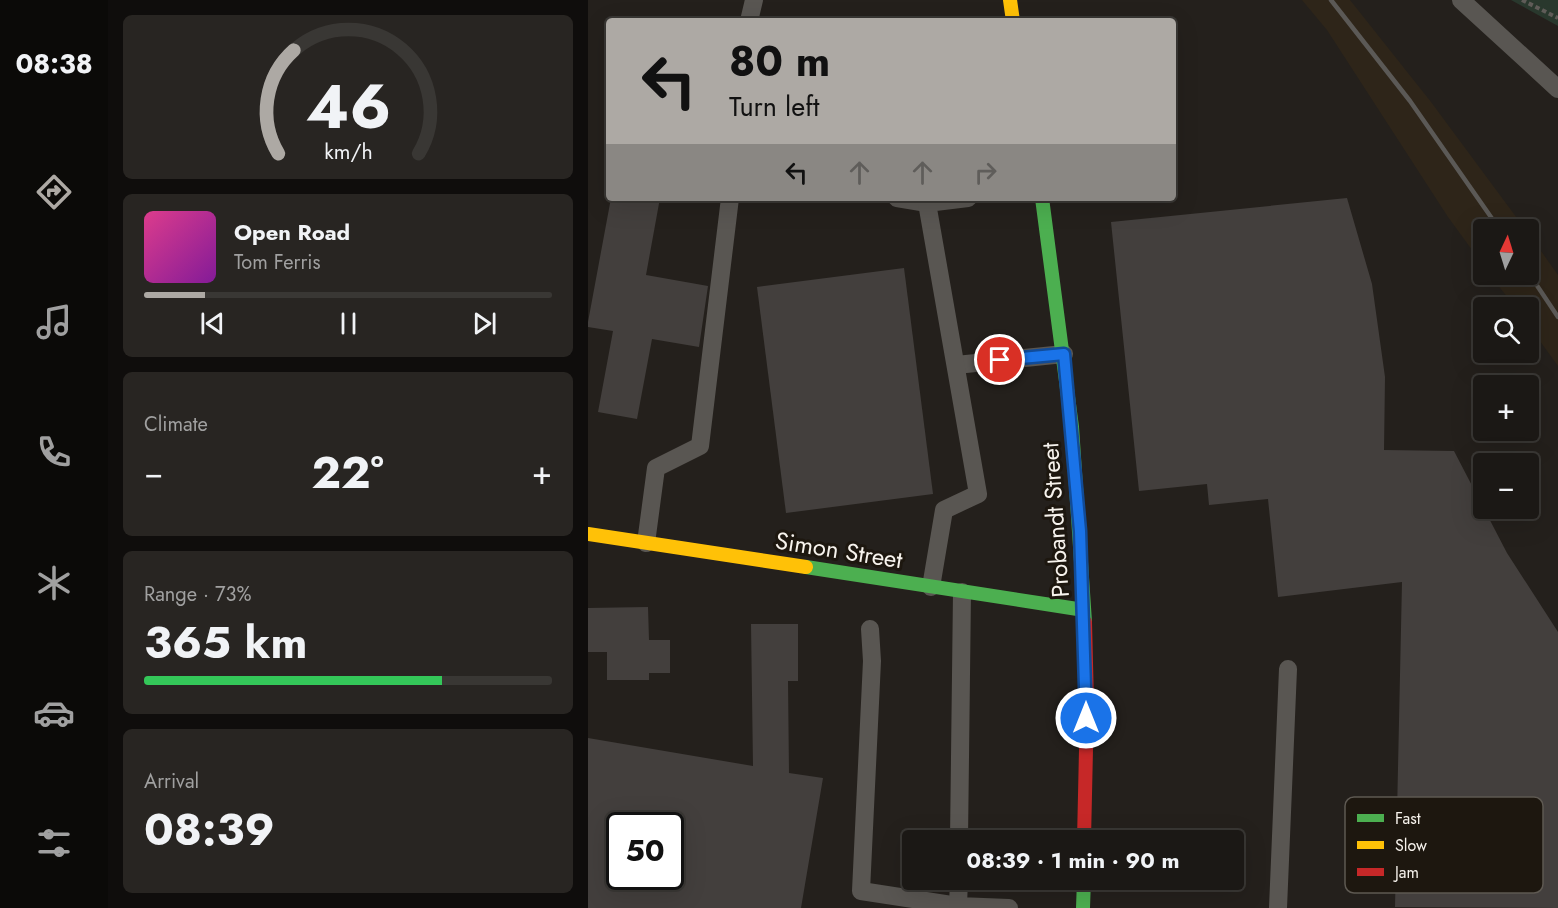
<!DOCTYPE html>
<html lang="en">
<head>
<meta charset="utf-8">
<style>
	body { margin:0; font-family:Jost,sans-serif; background:#282522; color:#f1f3f6; height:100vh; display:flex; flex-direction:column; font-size:22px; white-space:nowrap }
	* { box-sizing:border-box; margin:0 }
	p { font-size:20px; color:#a0a0a0 }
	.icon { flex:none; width:33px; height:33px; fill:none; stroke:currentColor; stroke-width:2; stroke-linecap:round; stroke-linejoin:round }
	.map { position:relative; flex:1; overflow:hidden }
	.sheet { display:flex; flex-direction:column; gap:15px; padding:15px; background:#0f0d0c; width:480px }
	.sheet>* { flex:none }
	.hud { position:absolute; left:18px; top:18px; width:570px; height:183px; border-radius:6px; box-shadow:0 6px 24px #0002,0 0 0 2px #393734; background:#ada9a4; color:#111; overflow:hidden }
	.needle { width:39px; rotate:4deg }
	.buttons { position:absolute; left:885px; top:219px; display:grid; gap:12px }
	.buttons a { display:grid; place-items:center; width:66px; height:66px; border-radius:6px; background:#1b1815; box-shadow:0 6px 24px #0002,0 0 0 2px #393734; font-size:30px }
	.speed { position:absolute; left:18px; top:812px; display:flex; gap:12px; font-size:30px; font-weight:700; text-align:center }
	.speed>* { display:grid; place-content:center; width:78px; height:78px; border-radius:50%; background:#1b1815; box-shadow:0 6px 24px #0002,0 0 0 2px #393734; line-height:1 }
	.speed .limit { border:3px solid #111; border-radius:9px; background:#fff; color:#111 }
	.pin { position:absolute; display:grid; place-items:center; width:51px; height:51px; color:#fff; margin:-26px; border:3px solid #fff; border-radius:50%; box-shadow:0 2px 6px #0007 }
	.me { position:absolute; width:66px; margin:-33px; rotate:0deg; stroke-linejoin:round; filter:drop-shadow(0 0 4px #0008) }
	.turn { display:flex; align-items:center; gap:21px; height:126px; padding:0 24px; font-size:27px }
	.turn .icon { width:78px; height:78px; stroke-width:2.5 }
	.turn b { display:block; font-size:42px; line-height:51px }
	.lanes { display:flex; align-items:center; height:57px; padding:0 24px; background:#0003; justify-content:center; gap:30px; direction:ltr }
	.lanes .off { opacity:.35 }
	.big { font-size:45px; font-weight:700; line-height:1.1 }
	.sheet .card { flex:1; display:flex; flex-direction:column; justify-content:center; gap:9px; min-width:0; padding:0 21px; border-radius:9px; background:#282522 }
	.sheet .dial { align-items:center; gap:0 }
	.dial svg { height:156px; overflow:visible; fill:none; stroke:#393734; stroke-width:7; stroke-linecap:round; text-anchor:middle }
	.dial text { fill:#f1f3f6; stroke:none }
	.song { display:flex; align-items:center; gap:18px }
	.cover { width:72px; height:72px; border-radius:9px; background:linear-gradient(135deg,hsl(330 70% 55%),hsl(290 70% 35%)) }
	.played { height:6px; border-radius:3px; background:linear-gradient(90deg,#ada9a4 15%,#393734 15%) }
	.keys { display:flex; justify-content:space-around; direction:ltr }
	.heat { display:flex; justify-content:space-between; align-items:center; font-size:33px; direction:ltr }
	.charge { height:9px; border-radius:4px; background:linear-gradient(90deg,#34c759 73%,#393734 0) }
	.trip { position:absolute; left:314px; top:830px; width:342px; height:60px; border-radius:6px; background:#1b1815; box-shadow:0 6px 24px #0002,0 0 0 2px #393734; font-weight:700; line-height:60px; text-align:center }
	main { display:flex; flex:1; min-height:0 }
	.tabs { display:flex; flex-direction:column; width:108px; justify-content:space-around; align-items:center; background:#0b0a08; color:#a0a0a0 }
	.tabs .icon { width:42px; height:42px }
	.tabs .current { color:#ada9a4 }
	.tabs b { font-size:27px; color:#f1f3f6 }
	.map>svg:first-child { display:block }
	.built { fill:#2e2519 }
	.green { fill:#29382d }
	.building { fill:#433f3d; fill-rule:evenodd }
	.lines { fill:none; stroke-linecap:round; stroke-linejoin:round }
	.path { stroke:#5f5c58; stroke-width:4; stroke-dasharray:4.5 3; stroke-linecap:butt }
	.lane { stroke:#595652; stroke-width:18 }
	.fast { stroke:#4caf50; stroke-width:14 }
	.slow { stroke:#ffc107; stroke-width:14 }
	.jam { stroke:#c62828; stroke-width:14 }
	.rail { stroke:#5b5956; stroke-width:4.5 }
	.route-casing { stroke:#114b97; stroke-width:15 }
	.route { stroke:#1a73e8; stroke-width:10 }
	.labels { text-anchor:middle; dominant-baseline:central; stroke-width:6; stroke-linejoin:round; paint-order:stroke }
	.street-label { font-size:24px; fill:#f7f3ed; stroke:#1d170f }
	.key { fill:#1d170f; stroke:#5e5952; stroke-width:1.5 }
	.key-label { font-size:16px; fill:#f7f3ed }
</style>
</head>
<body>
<main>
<nav class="tabs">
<b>08:38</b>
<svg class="icon current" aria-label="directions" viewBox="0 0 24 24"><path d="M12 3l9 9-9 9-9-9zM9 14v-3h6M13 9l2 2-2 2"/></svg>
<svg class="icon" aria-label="music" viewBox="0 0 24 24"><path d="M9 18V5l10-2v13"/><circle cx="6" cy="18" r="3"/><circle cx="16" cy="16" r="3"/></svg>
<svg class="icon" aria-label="phone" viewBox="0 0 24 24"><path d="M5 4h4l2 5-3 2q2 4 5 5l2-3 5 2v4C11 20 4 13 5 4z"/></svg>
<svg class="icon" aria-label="climate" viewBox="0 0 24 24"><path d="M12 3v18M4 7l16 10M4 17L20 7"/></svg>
<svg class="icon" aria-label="car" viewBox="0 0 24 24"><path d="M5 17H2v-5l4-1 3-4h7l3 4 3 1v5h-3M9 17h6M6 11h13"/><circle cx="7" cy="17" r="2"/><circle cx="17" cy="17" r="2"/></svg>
<svg class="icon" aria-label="filters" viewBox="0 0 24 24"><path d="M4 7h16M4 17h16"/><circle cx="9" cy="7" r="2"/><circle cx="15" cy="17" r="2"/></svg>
</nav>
<section class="sheet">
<div class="card dial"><svg viewBox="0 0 100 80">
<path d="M14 69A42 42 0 1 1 86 69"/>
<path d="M14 69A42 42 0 0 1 22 16" stroke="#ada9a4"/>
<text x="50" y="56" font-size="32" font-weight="700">46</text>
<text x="50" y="72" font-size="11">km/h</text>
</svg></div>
<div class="card">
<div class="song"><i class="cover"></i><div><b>Open Road</b><p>Tom Ferris</p></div></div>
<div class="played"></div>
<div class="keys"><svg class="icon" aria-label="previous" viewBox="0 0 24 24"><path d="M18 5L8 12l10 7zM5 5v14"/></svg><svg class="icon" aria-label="pause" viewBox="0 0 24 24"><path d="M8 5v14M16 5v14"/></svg><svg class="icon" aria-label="next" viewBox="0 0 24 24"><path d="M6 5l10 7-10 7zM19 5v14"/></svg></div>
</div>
<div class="card"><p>Climate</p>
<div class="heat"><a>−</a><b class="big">22°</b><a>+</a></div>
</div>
<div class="card"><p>Range · 73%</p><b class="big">365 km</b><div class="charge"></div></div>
<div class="card"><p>Arrival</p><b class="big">08:39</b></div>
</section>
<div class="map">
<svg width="970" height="908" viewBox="0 0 970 908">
	<rect width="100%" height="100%" fill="#24201c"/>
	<!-- built -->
	<g class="built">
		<polygon points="714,0 762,0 843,102 937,229 896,230 895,265 860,217 739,30"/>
		<polygon points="941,234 970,275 970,366 941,326 940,308 927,307 902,275 940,274"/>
	</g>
	<!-- green -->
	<polygon class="green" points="923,0 970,0 970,26"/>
	<!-- building -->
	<g class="building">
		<polygon points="23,198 72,198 58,275 120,286 111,347 64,339 49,419 10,412 25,331 0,327 0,322"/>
		<polygon points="759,198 784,284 797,377 796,450 866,451 919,553 970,632 970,908 807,907 814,582 690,597 680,499 621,505 619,484 551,491 523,222"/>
		<polygon points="316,268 345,494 198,513 169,287"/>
		<polygon points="60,607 61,640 82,640 82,673 61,673 61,680 19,680 19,652 0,652 0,608"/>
		<path d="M163 624H210V681H200L201 773 235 778 213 908H0V738L165 766ZM32 825H82V876H32Z"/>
	</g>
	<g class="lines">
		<!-- path -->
		<polyline class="path" points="934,0 970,18"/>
		<!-- lane -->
		<g class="lane">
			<polyline points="873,0 970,89"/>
			<polyline points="161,21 166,0"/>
			<polyline points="309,198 339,203"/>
			<polyline points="368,365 476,354"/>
			<polyline points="58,543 68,468 112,446 142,198"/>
			<polyline points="343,587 356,510 390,494 339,203 380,198"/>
			<polyline points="282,629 284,661 273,891 370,906 370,908"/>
			<polyline points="371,840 374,592"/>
			<polyline points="371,879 370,906 421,908"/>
			<polyline points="690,908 700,669"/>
		</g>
		<!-- fast -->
		<g class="fast">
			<polyline points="454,198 484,427 497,622"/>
			<polyline points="218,567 496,610"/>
			<polyline points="495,908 496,879"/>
		</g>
		<!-- slow -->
		<g class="slow">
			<polyline points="422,0 425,21"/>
			<polyline points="0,534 218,567"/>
		</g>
		<!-- jam -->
		<polyline class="jam" points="496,840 499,704 497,622"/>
		<!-- rail -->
		<g class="rail">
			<polyline points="743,0 822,101 912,230"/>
			<polyline points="940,272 970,317"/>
		</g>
	</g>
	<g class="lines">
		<defs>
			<polyline id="route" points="412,360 476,354 492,531 498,718"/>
		</defs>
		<!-- route casing -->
		<use href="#route" class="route-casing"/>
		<!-- route -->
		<use href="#route" class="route"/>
	</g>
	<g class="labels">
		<!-- street labels -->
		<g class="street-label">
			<text transform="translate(467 520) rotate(-94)">Probandt Street</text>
			<text transform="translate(251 550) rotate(9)">Simon Street</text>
		</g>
	</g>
	<!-- legend -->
	<rect x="757" y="797" width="198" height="96" rx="9" class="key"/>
	<rect x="769" y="814" width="27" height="8" fill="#4caf50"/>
	<rect x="769" y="841" width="27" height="8" fill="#ffc107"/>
	<rect x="769" y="868" width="27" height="8" fill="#c62828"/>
	<g class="key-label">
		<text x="807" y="824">Fast</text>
		<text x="807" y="851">Slow</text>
		<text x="807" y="878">Jam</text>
	</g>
</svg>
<div class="buttons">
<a><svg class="needle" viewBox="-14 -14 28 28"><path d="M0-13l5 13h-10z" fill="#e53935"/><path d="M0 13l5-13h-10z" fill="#a0a0a0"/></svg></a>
<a><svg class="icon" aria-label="search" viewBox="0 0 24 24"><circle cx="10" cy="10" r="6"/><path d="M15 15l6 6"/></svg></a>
<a>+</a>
<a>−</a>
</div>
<div class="speed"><div class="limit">50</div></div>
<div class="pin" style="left:412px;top:360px;background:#d93025"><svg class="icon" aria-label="arrive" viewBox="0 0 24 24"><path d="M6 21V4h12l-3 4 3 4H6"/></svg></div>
<svg class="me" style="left:498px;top:718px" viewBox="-20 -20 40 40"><circle r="17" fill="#1a73e8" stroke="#fff" stroke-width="3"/><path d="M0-11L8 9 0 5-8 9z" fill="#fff"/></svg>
<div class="trip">08:39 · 1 min · 90 m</div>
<div class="hud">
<div class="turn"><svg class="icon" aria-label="left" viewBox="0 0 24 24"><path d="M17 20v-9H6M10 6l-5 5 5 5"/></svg><div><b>80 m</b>Turn left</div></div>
<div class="lanes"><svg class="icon" aria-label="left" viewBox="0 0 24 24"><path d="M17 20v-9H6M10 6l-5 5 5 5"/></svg><svg class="icon off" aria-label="ahead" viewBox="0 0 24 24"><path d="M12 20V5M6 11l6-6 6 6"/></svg><svg class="icon off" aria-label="ahead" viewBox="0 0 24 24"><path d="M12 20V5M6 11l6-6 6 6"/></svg><svg class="icon off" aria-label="right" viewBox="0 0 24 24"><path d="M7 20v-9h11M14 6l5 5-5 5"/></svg></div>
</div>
</div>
</main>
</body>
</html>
